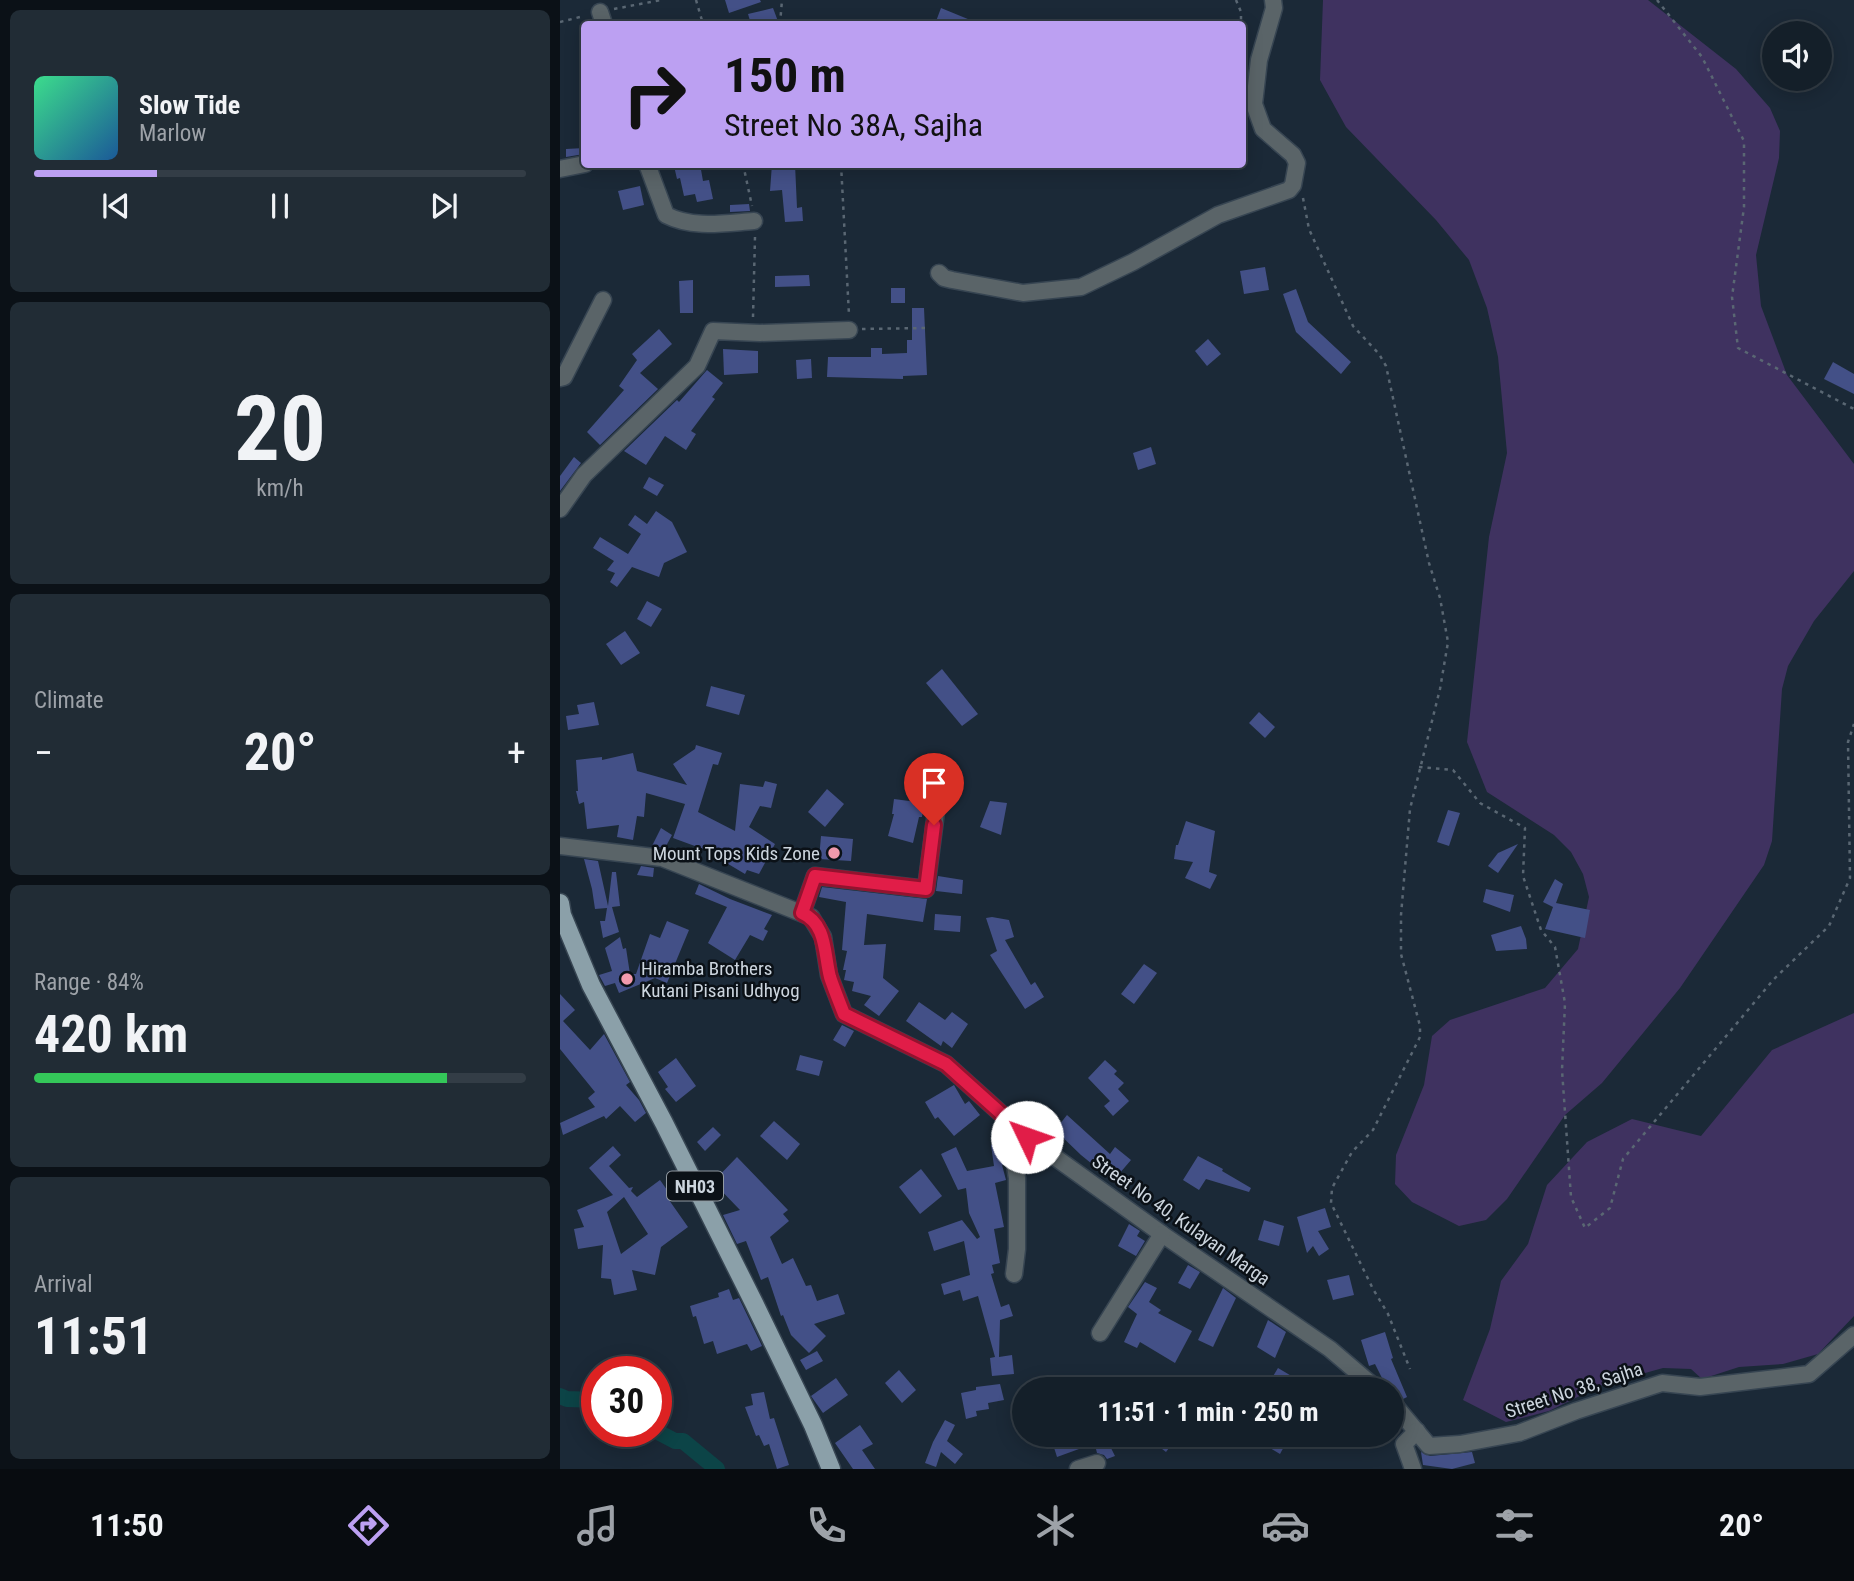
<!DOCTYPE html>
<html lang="en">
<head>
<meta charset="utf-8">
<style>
	body { margin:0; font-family:"Roboto Condensed",sans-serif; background:#212c35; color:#f1f3f6; height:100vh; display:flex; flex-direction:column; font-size:26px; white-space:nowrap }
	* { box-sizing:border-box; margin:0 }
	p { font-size:23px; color:#9da2a8 }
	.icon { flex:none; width:38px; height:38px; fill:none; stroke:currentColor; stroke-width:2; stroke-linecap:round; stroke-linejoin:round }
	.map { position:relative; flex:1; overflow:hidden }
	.drawer { display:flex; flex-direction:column; gap:10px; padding:10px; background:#0b1117; width:560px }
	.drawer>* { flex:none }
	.guide { position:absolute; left:21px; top:21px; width:665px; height:147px; border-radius:7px; box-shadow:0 4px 18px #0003,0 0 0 2px #333d46; background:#bca0f2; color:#111; overflow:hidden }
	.fabs { position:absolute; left:1202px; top:21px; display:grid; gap:14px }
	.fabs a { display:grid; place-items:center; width:70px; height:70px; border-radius:50%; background:#141f29; box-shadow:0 4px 18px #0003,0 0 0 2px #333d46; font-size:35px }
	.speed { position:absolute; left:21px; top:1356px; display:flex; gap:14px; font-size:35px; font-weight:700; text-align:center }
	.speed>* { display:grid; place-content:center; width:91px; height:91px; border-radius:50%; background:#141f29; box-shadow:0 4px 18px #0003,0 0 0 2px #333d46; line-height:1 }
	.speed .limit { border:10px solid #d22; background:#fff; color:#111 }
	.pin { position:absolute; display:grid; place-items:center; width:60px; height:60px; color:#fff; margin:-72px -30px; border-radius:50% 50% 50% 0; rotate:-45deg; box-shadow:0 0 7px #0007 }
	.pin .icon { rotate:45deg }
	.me { position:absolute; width:77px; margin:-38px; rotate:312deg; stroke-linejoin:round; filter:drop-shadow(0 0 5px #0008) }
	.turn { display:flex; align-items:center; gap:24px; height:147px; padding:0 28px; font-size:32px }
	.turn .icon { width:91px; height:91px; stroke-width:2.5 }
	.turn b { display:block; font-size:49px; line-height:60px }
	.big { font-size:52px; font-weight:700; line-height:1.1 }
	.drawer .widget { flex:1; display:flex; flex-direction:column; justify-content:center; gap:10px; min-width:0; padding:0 24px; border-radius:10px; background:#212c35 }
	.drawer .dial { align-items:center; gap:0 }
	.dial b { font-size:91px; line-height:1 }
	.song { display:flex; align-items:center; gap:21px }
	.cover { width:84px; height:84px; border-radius:10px; background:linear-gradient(135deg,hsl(150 70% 55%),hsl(210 70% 35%)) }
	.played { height:7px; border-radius:4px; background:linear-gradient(90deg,#bca0f2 25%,#333d46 25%) }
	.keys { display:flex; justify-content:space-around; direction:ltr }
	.heat { display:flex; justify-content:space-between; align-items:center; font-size:38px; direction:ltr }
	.charge { height:10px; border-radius:5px; background:linear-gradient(90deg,#34c759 84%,#333d46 0) }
	.trip { position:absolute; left:452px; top:1377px; width:392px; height:70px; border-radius:35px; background:#141f29; box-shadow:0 4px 18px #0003,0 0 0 2px #333d46; font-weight:700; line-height:70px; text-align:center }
	.dock { display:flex; height:112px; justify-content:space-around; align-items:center; background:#080c10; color:#9da2a8 }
	.dock .icon { width:49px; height:49px }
	.dock .current { color:#bca0f2 }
	.dock b { font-size:32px; color:#f1f3f6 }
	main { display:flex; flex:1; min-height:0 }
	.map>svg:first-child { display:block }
	.green { fill:#3f3260 }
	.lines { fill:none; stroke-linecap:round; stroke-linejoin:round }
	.canal { stroke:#0c4447; stroke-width:16 }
	.building { fill:#435087; fill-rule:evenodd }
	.minor-casing { stroke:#374552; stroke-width:19 }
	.primary-casing { stroke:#374552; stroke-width:21 }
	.path { stroke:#5a6773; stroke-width:2.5; stroke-dasharray:3.5 5; stroke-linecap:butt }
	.minor { stroke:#5a6468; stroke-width:16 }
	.primary { stroke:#8ba0a9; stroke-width:18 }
	.route-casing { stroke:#92132f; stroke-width:18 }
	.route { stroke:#e11d48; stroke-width:12 }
	.poi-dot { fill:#f29aad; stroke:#0b1117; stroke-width:2.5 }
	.labels { text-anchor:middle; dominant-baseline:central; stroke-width:5; stroke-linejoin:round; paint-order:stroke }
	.shield { fill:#0b1117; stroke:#929aa2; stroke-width:2 }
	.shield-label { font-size:18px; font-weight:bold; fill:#ccd5de }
	.poi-label { font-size:19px; fill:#ccd5de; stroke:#0b1117; text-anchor:end }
	.street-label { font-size:19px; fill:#ccd5de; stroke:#0b1117 }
</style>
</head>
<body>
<main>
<section class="drawer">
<div class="widget">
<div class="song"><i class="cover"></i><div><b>Slow Tide</b><p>Marlow</p></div></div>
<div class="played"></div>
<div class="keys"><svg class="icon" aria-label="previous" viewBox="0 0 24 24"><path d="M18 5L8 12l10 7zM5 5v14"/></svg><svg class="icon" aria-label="pause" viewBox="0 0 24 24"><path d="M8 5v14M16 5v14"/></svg><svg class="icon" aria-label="next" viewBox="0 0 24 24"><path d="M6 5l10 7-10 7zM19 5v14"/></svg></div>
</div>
<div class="widget dial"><b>20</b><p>km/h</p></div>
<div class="widget"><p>Climate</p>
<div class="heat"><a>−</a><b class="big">20°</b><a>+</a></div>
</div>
<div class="widget"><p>Range · 84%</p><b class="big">420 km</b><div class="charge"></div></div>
<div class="widget"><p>Arrival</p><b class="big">11:51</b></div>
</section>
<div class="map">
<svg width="1294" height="1469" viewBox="0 0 1294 1469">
	<rect width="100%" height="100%" fill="#1b2937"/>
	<!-- green -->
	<g class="green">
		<polygon points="763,0 1088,0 1176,69 1210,108 1220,131 1219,158 1196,255 1201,306 1227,375 1294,464 1294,571 1254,621 1228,666 1222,689 1212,841 1204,865 1120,988 1042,1083 1005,1115 947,1199 926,1220 899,1226 852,1202 835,1184 836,1155 864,1085 872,1036 890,1020 985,988 1018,949 1029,897 1023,874 1011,852 994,835 927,792 907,742 929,537 947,453 938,357 927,308 909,260 876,220 786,127 760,80"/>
		<polygon points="1294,1013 1294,1316 1258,1354 1223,1364 1179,1367 1142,1379 1131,1369 1103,1368 1042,1385 989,1411 946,1422 903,1400 930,1329 941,1281 968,1244 987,1185 1027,1142 1072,1119 1141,1136 1212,1050"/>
	</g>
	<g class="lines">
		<!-- canal -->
		<g class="canal">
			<polyline points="0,1396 7,1399 37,1400"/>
			<polyline points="96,1431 115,1441 123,1441 157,1469"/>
		</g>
	</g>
	<!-- building -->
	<g class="building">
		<polygon points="165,0 200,0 201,2 169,13"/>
		<polygon points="213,8 219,24 191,24 188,14"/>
		<polygon points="381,8 420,24 375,24"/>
		<polygon points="24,148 24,154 6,157 6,149"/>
		<polygon points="122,164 140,164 143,181 149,180 153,199 137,202 135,194 124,196 120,178 117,179 114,166"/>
		<polygon points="212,164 235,164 237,208 242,207 243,221 225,222 222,190 210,191"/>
		<polygon points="80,186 84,205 63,210 58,191"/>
		<polygon points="189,204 190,211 170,212 170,205"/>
		<polygon points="705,267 709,290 684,294 680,271"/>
		<polygon points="249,275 250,286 215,287 215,276"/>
		<polygon points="133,280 133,313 120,313 119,281"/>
		<rect x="331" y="288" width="14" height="15"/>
		<polygon points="736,289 748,322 791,362 781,374 736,332 723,294"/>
		<polygon points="352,308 364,308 367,375 343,376 343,379 267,377 268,357 311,357 311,348 322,348 322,354 347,353 347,340 352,340"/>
		<polygon points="99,329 112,344 80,373 98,389 40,445 27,432 64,390 59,386 77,360 72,354"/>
		<polygon points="648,339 661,354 647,366 635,351"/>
		<polygon points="163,349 198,351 198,373 164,375"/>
		<polygon points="251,359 252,378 237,379 236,360"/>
		<polygon points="1273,362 1294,374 1294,394 1264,379"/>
		<polygon points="147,370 163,383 152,397 155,399 131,431 136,434 126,450 105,436 86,465 64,451 117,400 119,402"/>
		<polygon points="591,447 596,464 578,470 573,453"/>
		<polygon points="14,457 21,463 0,491 0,476"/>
		<polygon points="89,477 104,485 97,496 83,488"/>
		<polygon points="96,511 112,522 127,552 104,563 99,577 72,567 57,587 50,582 55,573 47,570 54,561 33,548 40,537 68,554 81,534 68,525 75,515 87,524"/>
		<polygon points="87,601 102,609 91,627 77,619"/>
		<polygon points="65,631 80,653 61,665 46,644"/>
		<polygon points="382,669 418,714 402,726 366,683"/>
		<polygon points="151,686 185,695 179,715 146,706"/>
		<polygon points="34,702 39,725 8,730 6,716 19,714 17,705"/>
		<polygon points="699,712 715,727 705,738 689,723"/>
		<polygon points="136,745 162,753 158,765 153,764 138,812 175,831 180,784 203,787 205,781 217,784 211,808 200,806 189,827 215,844 199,874 187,870 185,874 143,849 113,838 125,804 86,793 84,817 77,816 73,840 57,837 59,825 27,829 24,802 19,804 16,791 18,791 16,760 42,757 42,760 73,753 77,771 127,785 113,764 135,749"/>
		<polygon points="267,789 284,804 265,827 248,812"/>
		<polygon points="334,799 364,803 362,817 359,817 353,843 328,836 334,814 332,814"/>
		<polygon points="430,801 447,803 441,835 420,827"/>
		<polygon points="888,810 900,813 889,846 877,842"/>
		<polygon points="626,821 655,831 649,872 657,875 650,889 625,878 633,862 614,859 616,845 618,845"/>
		<polygon points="101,828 112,835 105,848 92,846"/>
		<polygon points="261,836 293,839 291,861 259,859"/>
		<polygon points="958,844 938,873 928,866 938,853"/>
		<polygon points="24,859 38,861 48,906 52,872 56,872 60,906 52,907 59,932 43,938 40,921 45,921 47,908 35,909 32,889"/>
		<polygon points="81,866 94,868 93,877 77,875"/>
		<polygon points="378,876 403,880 402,894 376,891"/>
		<polygon points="995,879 1003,884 996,903 1030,910 1025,938 985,929 993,907 983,902"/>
		<polygon points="139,884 170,899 212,915 204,929 208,931 203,941 190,935 175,960 148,943 167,907 135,894"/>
		<polygon points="262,887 367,899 363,922 307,914 304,945 326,944 323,978 339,991 319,1016 304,1005 311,996 292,991 294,982 284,980 286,970 283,970 287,951 282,950 286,902 259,897"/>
		<polygon points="926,889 954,895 950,912 923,902"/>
		<polygon points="375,914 401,916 400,932 374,930"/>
		<polygon points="432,917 449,920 454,937 445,940 471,985 475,982 484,997 465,1009 430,955 437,951 426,918"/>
		<polygon points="107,921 129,930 107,983 95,978 59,993 55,983 45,986 39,975 52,971 45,948 60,937 63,949 66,948 70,974 76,974 90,934 100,938"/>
		<polygon points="961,926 966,939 967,949 936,951 931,935"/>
		<polygon points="584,964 597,973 574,1004 561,994"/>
		<polygon points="0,994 15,1010 3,1021 30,1050 44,1034 70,1082 66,1085 79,1100 86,1113 75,1122 60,1106 46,1119 44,1116 3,1135 0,1123 35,1107 28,1098 35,1092 0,1049"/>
		<polygon points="359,1002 385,1020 392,1012 408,1024 392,1048 383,1041 381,1046 346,1021"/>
		<polygon points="282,1025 294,1031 285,1047 273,1040"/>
		<polygon points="240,1055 263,1061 259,1076 236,1070"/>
		<polygon points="116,1058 136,1086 116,1102 105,1089 108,1087 98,1072"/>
		<polygon points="545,1060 557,1071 554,1074 564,1083 558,1089 569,1101 553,1116 544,1106 550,1101 528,1078"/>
		<polygon points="394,1085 405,1104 409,1101 420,1115 394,1136 378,1117 375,1119 365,1102"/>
		<polygon points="507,1115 550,1154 555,1147 571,1160 553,1181 521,1155 495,1130"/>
		<polygon points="484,1118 491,1129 482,1135 471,1127"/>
		<polygon points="214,1121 240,1144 227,1160 200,1136"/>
		<polygon points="153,1127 161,1135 145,1151 137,1142"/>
		<polygon points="442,1144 444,1164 442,1165 446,1180 435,1183 444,1227 434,1229 440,1263 432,1265 434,1273 431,1274 441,1307 449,1304 453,1316 440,1320 439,1357 452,1355 454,1374 432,1376 430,1358 435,1357 418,1296 403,1301 400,1290 384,1295 381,1284 410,1275 404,1241 374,1251 368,1232 402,1220 417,1239 420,1237 409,1213 406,1188 398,1190 381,1154 396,1147 407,1171 434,1166 431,1145"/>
		<path d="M53 1146 61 1155 49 1166 69 1188 73 1187 71 1191 77 1197 100 1180 112 1197 109 1200 128 1227 101 1247 95 1275 72 1270 77 1290 54 1295 51 1279 41 1278 43 1245 18 1249 14 1229 24 1227 17 1210 53 1195 29 1168ZM64 1197 88 1234 61 1254 47 1212Z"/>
		<polygon points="638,1156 663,1169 662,1171 691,1188 689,1192 646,1179 639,1190 623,1180"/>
		<polygon points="177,1157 228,1210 223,1214 229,1221 210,1237 222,1264 233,1258 246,1286 251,1285 257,1301 278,1294 285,1314 254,1324 266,1336 249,1353 231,1335 223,1315 221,1316 208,1277 201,1280 186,1241 177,1244 163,1215 180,1210 153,1182"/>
		<polygon points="361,1169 382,1196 360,1214 339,1187"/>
		<polygon points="765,1208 771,1227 758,1231 769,1249 759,1256 753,1246 747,1253 737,1217"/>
		<polygon points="704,1220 724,1226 719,1246 698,1240"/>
		<polygon points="569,1224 580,1231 577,1236 585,1241 576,1256 558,1246"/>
		<polygon points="628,1265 640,1272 630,1289 618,1283"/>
		<polygon points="789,1275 794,1295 773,1300 767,1280"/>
		<polygon points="585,1282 597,1288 589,1302 601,1310 598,1313 632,1331 615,1363 580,1342 577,1348 564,1342 577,1314 568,1307"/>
		<polygon points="663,1288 676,1298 653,1347 638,1340"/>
		<polygon points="169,1289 173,1300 179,1298 202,1346 191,1351 187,1344 157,1354 153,1341 144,1344 136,1316 133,1317 130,1306 159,1297 158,1293"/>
		<polygon points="708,1320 726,1332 715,1358 697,1347"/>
		<polygon points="825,1332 833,1358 831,1359 847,1397 843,1399 835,1391 828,1390 815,1364 809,1366 801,1340"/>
		<polygon points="257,1351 263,1361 246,1370 240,1360"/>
		<polygon points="718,1368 755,1390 722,1390 709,1383"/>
		<polygon points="339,1370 356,1390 342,1403 325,1383"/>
		<polygon points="276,1378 288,1395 263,1413 251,1396"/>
		<polygon points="440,1384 444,1400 428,1403 429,1409 416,1411 417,1416 406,1419 401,1393 416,1390 416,1387"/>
		<polygon points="204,1392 210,1419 214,1418 229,1465 217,1469 209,1444 204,1446 199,1435 196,1436 185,1407 193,1405 191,1394"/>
		<polygon points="385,1420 395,1425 387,1441 403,1454 395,1464 381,1452 376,1467 365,1463 373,1442"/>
		<polygon points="300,1425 313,1444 302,1450 315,1469 293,1469 275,1443"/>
		<polygon points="490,1435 514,1435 519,1449 497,1457"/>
		<polygon points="584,1435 608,1435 615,1440 606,1452"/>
		<polygon points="688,1435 712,1435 726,1443 720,1454"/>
		<polygon points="549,1444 555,1456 547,1459 544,1455 537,1453 536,1449"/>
		<polygon points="861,1452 870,1456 912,1452 915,1463 892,1469 863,1465"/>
	</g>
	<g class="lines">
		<defs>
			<g id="minor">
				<polyline points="40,12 44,24"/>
				<path d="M87 164 106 215C133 229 165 223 194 221"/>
				<polyline points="0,169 25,164"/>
				<polyline points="379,273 384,278 392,280 463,293 521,287 573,262 658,215 729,190 733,185 737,163 733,155 703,129 694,104 699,60 714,8 713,0"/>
				<polyline points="0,378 4,377 43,300"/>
				<polyline points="0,509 24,475 137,366 153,331 200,333 289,330"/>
				<polyline points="0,846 102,858 251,917 263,937 269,975 284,1014 386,1064 467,1137 602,1234 770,1349 818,1390"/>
				<polyline points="242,913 255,876 366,889 377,804"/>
				<polyline points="454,1274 457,1249 457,1178 452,1148 457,1128"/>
				<polyline points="540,1333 602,1234"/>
				<polyline points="831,1401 869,1446 900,1444 959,1433 1016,1411 1102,1383 1140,1387 1249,1374 1294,1335"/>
				<polyline points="518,1469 537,1463"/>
				<polyline points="853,1469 844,1444 857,1431"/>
			</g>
			<polyline id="primary" points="0,903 2,915 31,985 104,1123 194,1303 253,1425 271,1469"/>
		</defs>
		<!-- minor casing -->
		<use href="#minor" class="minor-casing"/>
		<!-- primary casing -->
		<use href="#primary" class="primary-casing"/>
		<!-- path -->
		<g class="path">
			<polyline points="136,0 143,24"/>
			<polyline points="676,0 681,12 681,24"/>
			<polyline points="1097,0 1142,57 1184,141 1184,207 1172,297 1178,348 1294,409"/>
			<polyline points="54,9 101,0"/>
			<polyline points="0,22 24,16"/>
			<polyline points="220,24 222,0"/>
			<polyline points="183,164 192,206"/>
			<polyline points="281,164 289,315"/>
			<polyline points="743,198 749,229 793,326 819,354 826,366 869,563 880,598 888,642 880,689 850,809 841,915 841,954 860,1026 860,1037 813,1130 792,1152 772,1188 771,1203 813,1289 828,1314 850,1369"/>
			<polyline points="193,317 195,237"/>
			<polyline points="302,329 368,328"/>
			<polyline points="859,767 893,770 920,803 965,828 963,876 981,930 995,947 1005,1003 1002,1070 1011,1197 1025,1228 1050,1208 1063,1159 1214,979 1269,926 1290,878 1288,742 1294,724"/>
		</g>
		<!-- minor -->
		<use href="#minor" class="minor"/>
		<!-- primary -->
		<use href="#primary" class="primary"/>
	</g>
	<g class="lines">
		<defs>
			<path id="route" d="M374 825 366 889 255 876 242 913C267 924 264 954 270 977 274 989 279 1001 284 1014L386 1064 467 1137"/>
		</defs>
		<!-- route casing -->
		<use href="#route" class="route-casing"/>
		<!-- route -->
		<use href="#route" class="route"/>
	</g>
	<!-- markers -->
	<g class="poi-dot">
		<circle cx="274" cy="853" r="7"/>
		<circle cx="67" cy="979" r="7"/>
	</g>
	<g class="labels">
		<!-- shield labels -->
		<rect class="shield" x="107" y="1171.5" width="56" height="29" rx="5"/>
		<g class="shield-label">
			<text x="135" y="1186">NH03</text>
		</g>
		<!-- poi labels -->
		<g class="poi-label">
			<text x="260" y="853">Mount Tops Kids Zone</text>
			<text x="81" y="968" text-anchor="start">Hiramba Brothers<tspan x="81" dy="22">Kutani Pisani Udhyog</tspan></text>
		</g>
		<!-- street labels -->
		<g class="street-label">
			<text transform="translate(621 1220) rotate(35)">Street No 40, Kulayan Marga</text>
			<text transform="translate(1014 1390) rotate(-18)">Street No 38, Sajha</text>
		</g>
	</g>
</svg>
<div class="fabs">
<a><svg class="icon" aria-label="sound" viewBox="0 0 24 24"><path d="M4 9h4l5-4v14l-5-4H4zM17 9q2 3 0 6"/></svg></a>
</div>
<div class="speed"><div class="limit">30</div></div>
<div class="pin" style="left:374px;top:825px;background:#d93025"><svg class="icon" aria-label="arrive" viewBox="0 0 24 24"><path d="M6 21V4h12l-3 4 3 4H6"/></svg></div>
<svg class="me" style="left:467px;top:1137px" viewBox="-20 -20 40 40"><circle r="19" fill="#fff"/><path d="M0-13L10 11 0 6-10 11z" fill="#e11d48"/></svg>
<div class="trip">11:51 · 1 min · 250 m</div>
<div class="guide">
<div class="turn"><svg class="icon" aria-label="right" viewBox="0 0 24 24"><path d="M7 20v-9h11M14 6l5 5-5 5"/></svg><div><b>150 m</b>Street No 38A, Sajha</div></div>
</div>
</div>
</main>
<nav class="dock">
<b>11:50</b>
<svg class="icon current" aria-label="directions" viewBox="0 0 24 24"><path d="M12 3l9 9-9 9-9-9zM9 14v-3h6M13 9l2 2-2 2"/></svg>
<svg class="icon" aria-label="music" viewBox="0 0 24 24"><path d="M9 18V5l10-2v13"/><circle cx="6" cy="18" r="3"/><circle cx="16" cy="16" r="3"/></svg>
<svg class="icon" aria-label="phone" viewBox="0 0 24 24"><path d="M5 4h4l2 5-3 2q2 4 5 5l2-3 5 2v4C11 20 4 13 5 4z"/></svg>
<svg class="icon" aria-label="climate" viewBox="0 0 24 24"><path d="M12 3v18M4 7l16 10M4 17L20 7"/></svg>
<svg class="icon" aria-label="car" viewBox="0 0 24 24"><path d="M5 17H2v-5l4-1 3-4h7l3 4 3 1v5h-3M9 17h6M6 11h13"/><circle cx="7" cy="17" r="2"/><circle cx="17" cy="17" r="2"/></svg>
<svg class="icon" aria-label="filters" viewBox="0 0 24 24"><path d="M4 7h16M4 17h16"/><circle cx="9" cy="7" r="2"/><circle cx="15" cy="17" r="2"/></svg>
<b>20°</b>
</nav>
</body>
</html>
